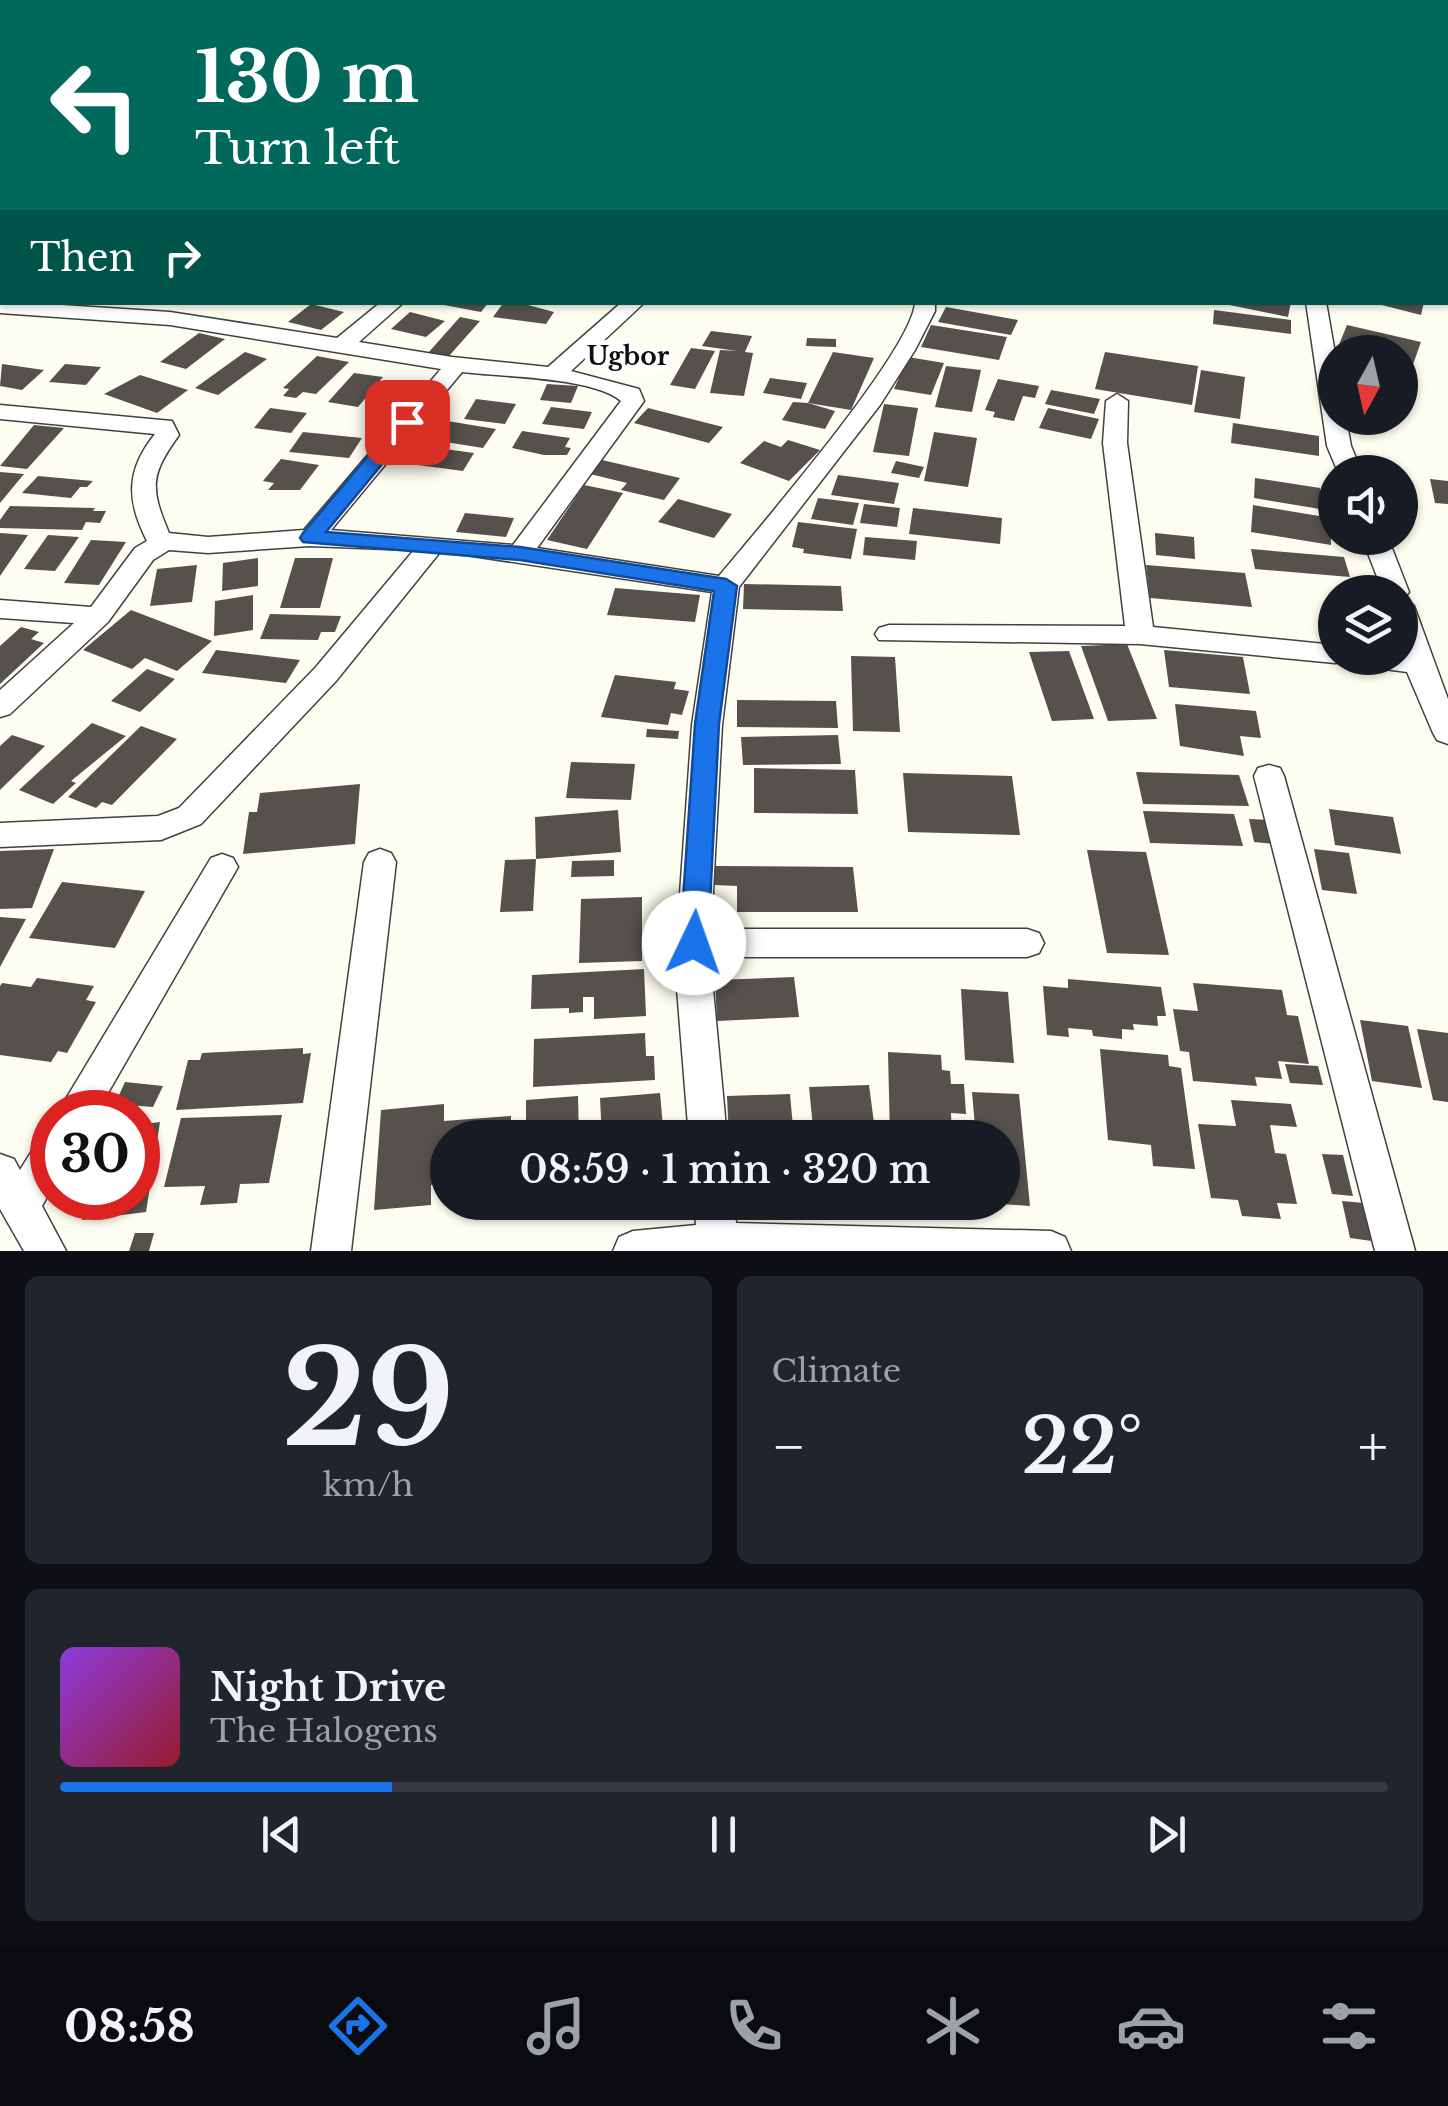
<!DOCTYPE html>
<html lang="en">
<head>
<meta charset="utf-8">
<style>
	body { margin:0; font-family:"Libre Baskerville",serif; background:#20242c; color:#f1f3f6; height:100vh; display:flex; flex-direction:column; font-size:38px; white-space:nowrap }
	* { box-sizing:border-box; margin:0 }
	p { font-size:32px; color:#9ea1a6 }
	.icon { flex:none; width:55px; height:55px; fill:none; stroke:currentColor; stroke-width:2; stroke-linecap:round; stroke-linejoin:round }
	.map { position:relative; height:1251px; overflow:hidden }
	.side { display:flex; flex-direction:column; gap:25px; padding:25px; background:#0d0f14; flex:1 }
	.side>* { flex:none }
	.hud { position:absolute; left:0px; top:0px; width:1450px; height:305px; box-shadow:0 2px 8px #0004; background:#00695c; color:#fff; overflow:hidden }
	.needle { width:65px; rotate:188deg }
	.tools { position:absolute; left:1318px; top:335px; display:grid; gap:20px }
	.tools a { display:grid; place-items:center; width:100px; height:100px; border-radius:50%; background:#171b24; box-shadow:0 2px 8px #0004; font-size:50px }
	.speed { position:absolute; left:30px; top:1090px; display:flex; gap:20px; font-size:50px; font-weight:700; text-align:center }
	.speed>* { display:grid; place-content:center; width:130px; height:130px; border-radius:50%; background:#171b24; box-shadow:0 2px 8px #0004; line-height:1 }
	.speed .limit { border:15px solid #d22; background:#fff; color:#111 }
	.pin { position:absolute; display:grid; place-items:center; width:85px; height:85px; color:#fff; margin:-42px; border-radius:20px; box-shadow:0 5px 15px #0006 }
	.me { position:absolute; width:110px; margin:-55px; rotate:3deg; stroke-linejoin:round; filter:drop-shadow(0 0 8px #0008) }
	.turn { display:flex; align-items:center; gap:35px; height:210px; padding:0 30px; font-size:45px }
	.turn .icon { width:130px; height:130px; stroke-width:2.5 }
	.turn b { display:block; font-size:70px; line-height:85px }
	.then { display:flex; align-items:center; height:95px; padding:0 30px; background:#0003; gap:20px; font-size:38px }
	.big { font-size:75px; font-weight:600; line-height:1.1 }
	.side .card { flex:1; display:flex; flex-direction:column; justify-content:center; gap:15px; min-width:0; padding:0 35px; border-radius:15px; background:#20242c }
	.side .dial { align-items:center; gap:0 }
	.dial b { font-size:130px; line-height:1 }
	.song { display:flex; align-items:center; gap:30px }
	.cover { width:120px; height:120px; border-radius:15px; background:linear-gradient(135deg,hsl(270 70% 55%),hsl(350 70% 35%)) }
	.played { height:10px; border-radius:5px; background:linear-gradient(90deg,#1a73e8 25%,#363941 25%) }
	.keys { display:flex; justify-content:space-around; direction:ltr }
	.heat { display:flex; justify-content:space-between; align-items:center; font-size:55px; direction:ltr }
	.side .tiles { flex:1; display:grid; gap:25px; grid-template-columns:1fr 1fr }
	.card:last-child { grid-column:span 2 }
	.trip { position:absolute; left:430px; top:1120px; width:590px; height:100px; border-radius:50px; background:#171b24; box-shadow:0 2px 8px #0004; font-weight:600; line-height:100px; text-align:center }
	.tab-bar { display:flex; height:160px; justify-content:space-around; align-items:center; background:#090b0e; color:#9ea1a6 }
	.tab-bar .icon { width:70px; height:70px }
	.tab-bar .on { color:#1a73e8 }
	.tab-bar b { font-size:45px; color:#f1f3f6 }
	.map>svg:first-child { display:block }
	.building { fill:#56514c }
	.lines { fill:none; stroke-linecap:round; stroke-linejoin:round }
	.minor-casing { stroke:#414141; stroke-width:3 }
	.minor { fill:#fff; fill-rule:evenodd }
	.route { fill:#1a73e8; stroke:#114b97; stroke-width:2.5 }
	.labels { text-anchor:middle; dominant-baseline:central; stroke-width:10; stroke-linejoin:round; paint-order:stroke }
	.far-quarter-label { font-size:25px; font-weight:bold; fill:#0e0e0e; stroke:#fff }
</style>
</head>
<body>
<div class="map">
<svg width="1448" height="1251" viewBox="0 0 1448 1251">
	<rect width="100%" height="100%" fill="#fefdf1"/>
	<!-- building -->
	<g class="building">
		<polygon points="428,302 489,302 481,312"/>
		<polygon points="504,302 530,302 528,305 554,312 546,324 493,317"/>
		<polygon points="1215,302 1291,302 1288,317"/>
		<polygon points="1370,302 1424,302 1421,315"/>
		<polygon points="311,304 344,312 321,330 288,322"/>
		<polygon points="946,307 1018,320 1011,335 938,322"/>
		<polygon points="1214,310 1291,320 1291,334 1213,324"/>
		<polygon points="410,312 445,321 426,337 391,329"/>
		<polygon points="460,317 480,321 449,356 428,353"/>
		<polygon points="931,325 1007,337 999,360 921,347"/>
		<polygon points="1347,325 1421,342 1411,370 1400,368 1400,352 1336,352"/>
		<polygon points="711,331 752,336 745,352 753,353 744,396 710,393 720,350 737,351 702,346"/>
		<polygon points="199,333 225,339 186,369 160,362"/>
		<polygon points="807,338 836,339 836,347 806,346"/>
		<polygon points="691,348 715,351 695,389 670,385"/>
		<polygon points="245,352 267,359 218,395 195,388"/>
		<polygon points="833,352 874,358 851,410 808,403"/>
		<polygon points="1105,352 1198,366 1192,405 1095,389"/>
		<polygon points="317,356 349,362 316,394 303,392 296,398 283,396 289,389 283,388"/>
		<polygon points="908,357 944,363 931,395 894,389"/>
		<polygon points="2,364 44,370 22,390 0,386"/>
		<polygon points="65,364 101,367 86,385 49,382"/>
		<polygon points="946,366 981,370 972,412 935,407"/>
		<polygon points="1201,370 1245,377 1240,419 1194,412"/>
		<polygon points="354,373 383,377 358,407 328,402"/>
		<polygon points="140,375 188,390 157,413 104,394"/>
		<polygon points="770,378 807,383 801,399 763,393"/>
		<polygon points="998,379 1039,386 1035,398 1023,396 1014,421 993,417 995,412 985,410"/>
		<polygon points="547,384 578,386 571,403 540,400"/>
		<polygon points="1051,390 1100,399 1094,414 1045,404"/>
		<polygon points="476,399 516,404 505,424 464,419"/>
		<polygon points="793,402 808,403 835,411 825,429 782,420"/>
		<polygon points="884,404 918,408 909,456 873,452"/>
		<polygon points="551,407 592,412 584,429 542,424"/>
		<polygon points="270,408 307,413 291,433 254,428"/>
		<polygon points="648,408 723,427 709,443 634,423"/>
		<polygon points="1048,408 1099,419 1091,439 1039,428"/>
		<polygon points="423,417 496,429 483,448 408,436"/>
		<polygon points="1233,423 1319,436 1319,456 1231,443"/>
		<polygon points="34,425 64,428 27,469 0,466"/>
		<polygon points="522,431 570,438 565,447 571,448 567,455 544,455 512,448"/>
		<polygon points="303,432 362,438 349,458 289,452"/>
		<polygon points="934,432 977,438 968,487 924,481"/>
		<polygon points="788,440 820,450 789,481 740,463 764,441 781,447"/>
		<polygon points="400,443 474,453 463,471 388,461"/>
		<polygon points="281,459 319,465 300,490 268,490 274,483 263,481"/>
		<polygon points="602,460 680,478 664,500 621,490 627,483 590,474"/>
		<polygon points="896,461 924,467 919,478 891,473"/>
		<polygon points="0,472 24,474 0,503"/>
		<polygon points="838,475 899,483 894,504 831,495"/>
		<polygon points="38,476 93,481 87,487 80,487 71,498 22,493"/>
		<polygon points="1255,478 1320,488 1320,509 1254,498"/>
		<polygon points="1430,479 1448,481 1448,504 1435,503"/>
		<polygon points="584,485 623,493 587,549 547,540"/>
		<polygon points="818,498 859,503 853,525 811,519"/>
		<polygon points="678,499 732,514 714,538 658,522"/>
		<polygon points="864,504 900,508 897,527 860,523"/>
		<polygon points="1253,505 1331,518 1331,545 1251,532"/>
		<polygon points="10,506 95,508 93,511 106,511 100,523 86,522 82,530 0,528 0,520"/>
		<polygon points="913,508 1002,518 1000,544 909,534"/>
		<polygon points="465,513 514,518 506,537 456,532"/>
		<polygon points="798,522 857,529 851,559 803,553 804,549 792,547"/>
		<polygon points="0,533 28,535 0,576"/>
		<polygon points="1155,533 1194,537 1195,559 1156,555"/>
		<polygon points="48,535 79,537 55,571 24,569"/>
		<polygon points="865,537 917,541 915,560 863,555"/>
		<polygon points="91,540 126,542 99,585 64,583"/>
		<polygon points="1251,549 1344,557 1350,577 1255,569"/>
		<polygon points="258,558 258,586 222,591 223,563"/>
		<polygon points="295,558 333,558 320,608 280,608"/>
		<polygon points="197,565 192,602 150,606 157,569"/>
		<polygon points="1146,565 1245,573 1252,607 1150,598"/>
		<polygon points="744,584 841,586 843,611 743,609"/>
		<polygon points="615,588 700,595 695,622 607,615"/>
		<polygon points="253,595 253,630 214,636 215,601"/>
		<polygon points="131,610 212,641 177,671 145,658 132,669 83,650"/>
		<polygon points="270,614 341,616 335,632 321,632 318,640 260,639"/>
		<polygon points="21,627 39,632 31,639 44,643 0,684 0,646"/>
		<polygon points="1127,644 1157,719 1108,721 1081,646"/>
		<polygon points="216,650 300,660 286,683 202,673"/>
		<polygon points="1164,650 1243,657 1250,694 1169,687"/>
		<polygon points="1069,651 1094,719 1052,721 1029,652"/>
		<polygon points="851,656 895,657 900,732 853,731"/>
		<polygon points="147,669 175,679 140,712 111,701"/>
		<polygon points="615,675 676,682 674,689 689,691 682,715 671,713 668,725 601,717"/>
		<polygon points="737,700 836,701 838,728 737,727"/>
		<polygon points="1175,704 1256,711 1261,738 1240,736 1244,756 1180,746"/>
		<polygon points="92,723 126,736 71,781 76,783 53,804 19,790"/>
		<polygon points="141,726 177,739 112,805 102,802 96,808 68,797"/>
		<polygon points="647,729 679,731 678,739 646,737"/>
		<polygon points="12,735 45,746 0,790 0,746"/>
		<polygon points="838,735 841,764 743,765 741,737"/>
		<polygon points="571,762 635,764 631,800 566,798"/>
		<polygon points="754,768 855,770 858,814 754,813"/>
		<polygon points="1136,772 1239,775 1249,806 1143,804"/>
		<polygon points="903,773 1012,776 1020,835 908,832"/>
		<polygon points="360,784 355,844 243,854 249,812 257,812 260,793"/>
		<polygon points="1329,809 1393,817 1401,854 1335,845"/>
		<polygon points="618,810 621,852 536,859 535,817"/>
		<polygon points="1143,811 1234,814 1243,846 1150,843"/>
		<polygon points="1249,819 1270,820 1274,844 1254,842"/>
		<polygon points="54,849 32,908 0,909 0,851"/>
		<polygon points="1314,849 1349,853 1357,894 1322,890"/>
		<polygon points="1087,850 1146,852 1169,955 1107,953"/>
		<polygon points="536,859 533,911 500,912 505,860"/>
		<polygon points="614,860 614,876 571,877 572,861"/>
		<polygon points="715,866 853,867 858,912 737,912 737,886 714,885"/>
		<polygon points="62,882 145,891 115,948 29,938"/>
		<polygon points="642,897 642,961 579,963 581,899"/>
		<polygon points="0,917 26,919 0,967"/>
		<polygon points="644,969 646,1016 594,1019 594,997 583,997 583,1012 569,1013 569,1008 531,1009 532,975"/>
		<polygon points="794,977 799,1017 717,1021 715,980"/>
		<polygon points="37,978 94,986 86,1000 96,1002 67,1053 58,1051 51,1062 0,1055 0,986 2,983 31,987"/>
		<polygon points="1068,979 1161,987 1166,1016 1157,1016 1158,1026 1133,1024 1134,1030 1122,1029 1122,1039 1093,1036 1092,1030 1068,1028 1069,1037 1047,1035 1043,986 1068,988"/>
		<polygon points="1193,983 1282,990 1287,1015 1298,1016 1309,1064 1278,1061 1282,1079 1255,1077 1257,1086 1193,1081 1189,1052 1180,1051 1173,1009 1198,1011"/>
		<polygon points="961,989 1008,992 1014,1063 965,1060"/>
		<polygon points="1360,1020 1408,1026 1422,1088 1372,1081"/>
		<polygon points="1417,1029 1448,1033 1448,1102 1433,1100"/>
		<polygon points="645,1033 646,1056 654,1056 655,1080 533,1087 534,1039"/>
		<polygon points="303,1048 303,1054 311,1053 303,1103 176,1110 188,1060 200,1060 202,1053"/>
		<polygon points="1100,1049 1168,1055 1169,1066 1181,1068 1195,1169 1153,1166 1151,1145 1108,1140"/>
		<polygon points="888,1052 941,1055 942,1070 950,1071 951,1084 964,1084 966,1114 951,1113 952,1138 890,1138"/>
		<polygon points="1285,1064 1318,1066 1323,1085 1290,1083"/>
		<polygon points="125,1082 163,1086 153,1107 115,1104"/>
		<polygon points="869,1085 876,1138 814,1138 809,1087"/>
		<polygon points="972,1092 1019,1094 1030,1206 1002,1204 1002,1138 976,1138"/>
		<polygon points="660,1093 664,1138 602,1138 600,1098"/>
		<polygon points="790,1094 794,1138 729,1138 727,1096"/>
		<polygon points="578,1096 579,1138 526,1138 526,1100"/>
		<polygon points="1231,1100 1291,1104 1297,1127 1270,1125 1275,1153 1286,1154 1297,1204 1277,1203 1281,1219 1242,1216 1238,1200 1211,1198 1198,1124 1236,1126"/>
		<polygon points="444,1104 444,1121 511,1116 511,1138 448,1138 448,1184 431,1185 431,1205 374,1210 381,1110"/>
		<polygon points="282,1115 269,1183 240,1184 237,1203 200,1205 205,1186 164,1187 181,1118"/>
		<polygon points="160,1122 146,1212 82,1220 86,1198 138,1198 138,1125"/>
		<polygon points="1322,1154 1343,1155 1353,1196 1332,1194"/>
		<polygon points="1342,1201 1364,1203 1372,1241 1350,1238"/>
		<polygon points="525,1202 580,1202 581,1207 575,1207 575,1214 544,1216 544,1209 525,1211"/>
		<polygon points="605,1202 669,1202 669,1209 605,1215"/>
		<polygon points="733,1202 800,1202 801,1210 733,1213"/>
		<polygon points="820,1202 884,1202 885,1209 821,1212"/>
		<polygon points="135,1233 154,1233 149,1251 129,1251"/>
	</g>
	<g class="lines">
		<defs>
			<g id="minor">
				<polygon points="1058,0 1084,0 1085,2 1059,2"/>
				<polygon points="1434,0 1448,0 1448,4 1433,2"/>
				<polygon points="2,56 2,75 0,76 0,57"/>
				<rect x="0" y="156" width="2" height="10"/>
				<rect x="0" y="228" width="2" height="12"/>
				<path d="M0 301 170 312 337 338 381 302H404L359 342 452 357 548 367 622 302H645L571 371 639 389 644 401 537 548 719 576C756 531 914 349 915 302H935V311L915 350 880 405 739 587 722 725 711 929H1027L1039 933 1044 943 1039 953 1027 957H710L727 1138H689L675 964 692 725 712 592 466 555 440 552 336 681 201 824 161 840 0 847V823L158 816 179 808 316 667 414 550 309 546 208 553 169 550 153 560 108 622 10 714 0 717V690L74 623 0 618V600L91 607 135 548 147 541C126 500 126 470 155 434L0 419V405L172 421 179 435C150 475 150 488 169 533L208 537 304 530 441 369 170 325 0 313ZM462 372C503 377 592 377 621 401L513 545 331 530Z"/>
				<polygon points="1306,302 1326,302 1335,353 1335,418 1346,418 1351,446 1362,472 1338,472 1327,446"/>
				<polygon points="1117,394 1128,401 1127,443 1153,627 1335,645 1335,658 1347,658 1345,661 1335,663 1140,644 879,640 875,634 879,628 889,625 1125,626 1103,443 1106,401"/>
				<polygon points="1362,538 1388,538 1409,592 1404,598 1414,606 1448,699 1448,744 1437,740 1433,733 1407,672 1355,665 1351,658 1400,658 1400,592 1383,592"/>
				<polygon points="1269,765 1280,768 1284,776 1415,1251 1375,1251 1254,776 1258,768"/>
				<polygon points="380,849 391,853 396,862 351,1251 311,1251 364,862 369,853"/>
				<polygon points="222,854 233,858 238,867 97,1112 58,1112 211,858"/>
				<polygon points="52,1135 52,1188 42,1206 66,1251 24,1251 0,1209 0,1154 14,1159 20,1170 38,1141"/>
				<polygon points="694,1202 734,1202 736,1223 1051,1231 1065,1237 1071,1251 613,1251 619,1237 633,1231 696,1225"/>
			</g>
		</defs>
		<!-- minor casing -->
		<use href="#minor" class="minor-casing"/>
		<!-- minor -->
		<use href="#minor" class="minor"/>
	</g>
	<!-- route -->
	<polygon class="route" points="407,416 417,422 326,532 520,547 726,579 737,586 719,724 708,943 704,951 694,954 684,951 680,943 695,724 714,591 520,560 303,542 300,538 303,533 400,418"/>
	<g class="labels">
		<!-- far-quarter labels -->
		<g class="far-quarter-label">
			<text x="628" y="356">Ugbor</text>
		</g>
	</g>
</svg>
<div class="tools">
<a><svg class="needle" viewBox="-14 -14 28 28"><path d="M0-13l5 13h-10z" fill="#e53935"/><path d="M0 13l5-13h-10z" fill="#9ea1a6"/></svg></a>
<a><svg class="icon" aria-label="sound" viewBox="0 0 24 24"><path d="M4 9h4l5-4v14l-5-4H4zM17 9q2 3 0 6"/></svg></a>
<a><svg class="icon" aria-label="layers" viewBox="0 0 24 24"><path d="M12 4l9 5-9 5-9-5zM3 14l9 5 9-5"/></svg></a>
</div>
<div class="speed"><div class="limit">30</div></div>
<div class="pin" style="left:407px;top:422px;background:#d93025"><svg class="icon" aria-label="arrive" viewBox="0 0 24 24"><path d="M6 21V4h12l-3 4 3 4H6"/></svg></div>
<svg class="me" style="left:694px;top:943px" viewBox="-20 -20 40 40"><circle r="19" fill="#fff"/><path d="M0-13L10 11 0 6-10 11z" fill="#1a73e8"/></svg>
<div class="trip">08:59 · 1 min · 320 m</div>
<div class="hud">
<div class="turn"><svg class="icon" aria-label="left" viewBox="0 0 24 24"><path d="M17 20v-9H6M10 6l-5 5 5 5"/></svg><div><b>130 m</b>Turn left</div></div>
<div class="then">Then<svg class="icon" aria-label="right" viewBox="0 0 24 24"><path d="M7 20v-9h11M14 6l5 5-5 5"/></svg></div>
</div>
</div>
<section class="side">
<div class="tiles">
<div class="card dial"><b>29</b><p>km/h</p></div>
<div class="card"><p>Climate</p>
<div class="heat"><a>−</a><b class="big">22°</b><a>+</a></div>
</div>
<div class="card">
<div class="song"><i class="cover"></i><div><b>Night Drive</b><p>The Halogens</p></div></div>
<div class="played"></div>
<div class="keys"><svg class="icon" aria-label="previous" viewBox="0 0 24 24"><path d="M18 5L8 12l10 7zM5 5v14"/></svg><svg class="icon" aria-label="pause" viewBox="0 0 24 24"><path d="M8 5v14M16 5v14"/></svg><svg class="icon" aria-label="next" viewBox="0 0 24 24"><path d="M6 5l10 7-10 7zM19 5v14"/></svg></div>
</div>
</div>
</section>
<nav class="tab-bar">
<b>08:58</b>
<svg class="icon on" aria-label="directions" viewBox="0 0 24 24"><path d="M12 3l9 9-9 9-9-9zM9 14v-3h6M13 9l2 2-2 2"/></svg>
<svg class="icon" aria-label="music" viewBox="0 0 24 24"><path d="M9 18V5l10-2v13"/><circle cx="6" cy="18" r="3"/><circle cx="16" cy="16" r="3"/></svg>
<svg class="icon" aria-label="phone" viewBox="0 0 24 24"><path d="M5 4h4l2 5-3 2q2 4 5 5l2-3 5 2v4C11 20 4 13 5 4z"/></svg>
<svg class="icon" aria-label="climate" viewBox="0 0 24 24"><path d="M12 3v18M4 7l16 10M4 17L20 7"/></svg>
<svg class="icon" aria-label="car" viewBox="0 0 24 24"><path d="M5 17H2v-5l4-1 3-4h7l3 4 3 1v5h-3M9 17h6M6 11h13"/><circle cx="7" cy="17" r="2"/><circle cx="17" cy="17" r="2"/></svg>
<svg class="icon" aria-label="filters" viewBox="0 0 24 24"><path d="M4 7h16M4 17h16"/><circle cx="9" cy="7" r="2"/><circle cx="15" cy="17" r="2"/></svg>
</nav>
</body>
</html>
